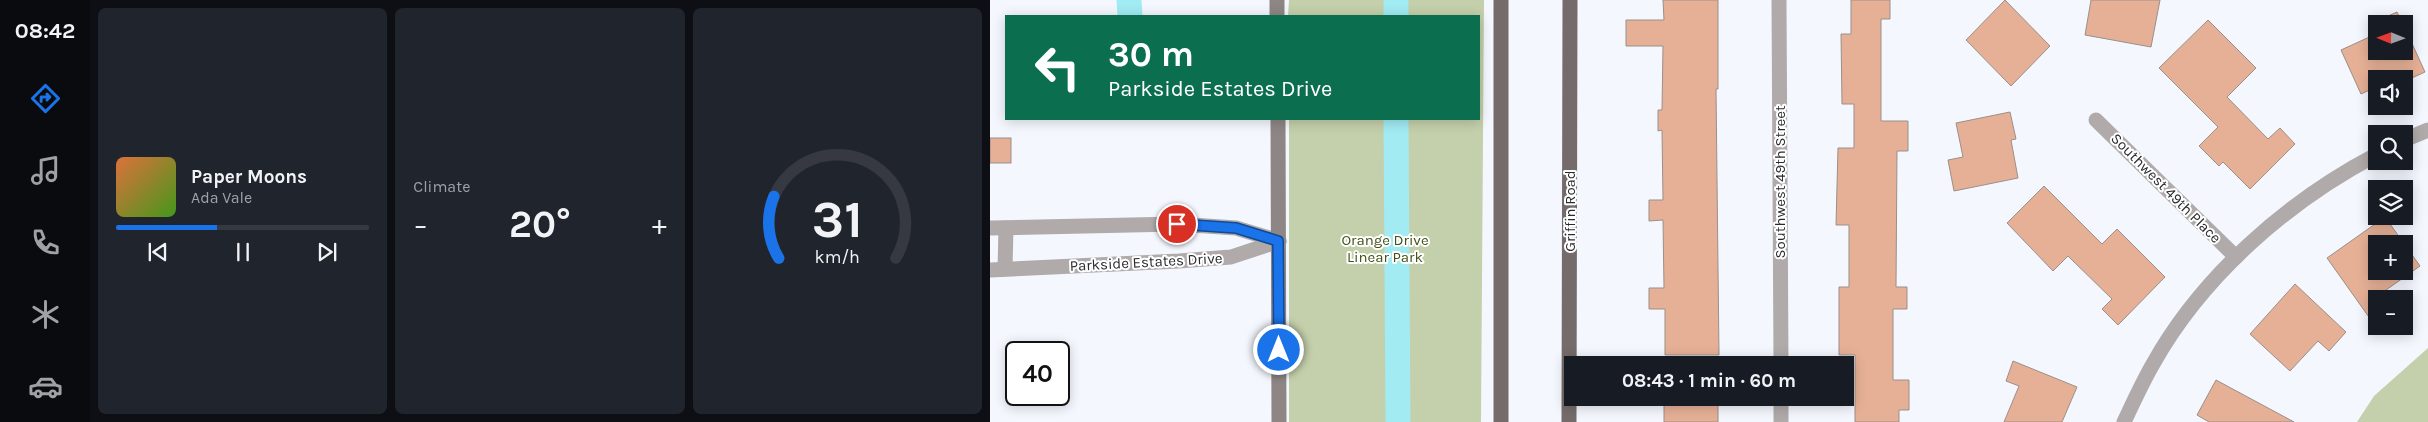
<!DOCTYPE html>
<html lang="en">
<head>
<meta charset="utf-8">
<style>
	body { margin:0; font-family:Karla,sans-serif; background:#20242c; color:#f1f3f6; height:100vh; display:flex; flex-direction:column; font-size:19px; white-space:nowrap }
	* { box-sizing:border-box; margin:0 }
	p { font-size:16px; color:#9ea1a6 }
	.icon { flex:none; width:28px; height:28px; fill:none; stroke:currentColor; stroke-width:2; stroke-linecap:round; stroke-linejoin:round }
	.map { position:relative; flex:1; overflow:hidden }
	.side { display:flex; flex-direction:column; gap:8px; padding:8px; background:#0d0f14; width:900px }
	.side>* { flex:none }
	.hud { position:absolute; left:15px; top:15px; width:475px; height:105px; border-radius:0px; box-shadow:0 2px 12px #0003; background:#0b6e4f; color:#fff; overflow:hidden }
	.needle { width:32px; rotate:271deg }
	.fabs { position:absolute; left:1378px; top:15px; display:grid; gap:10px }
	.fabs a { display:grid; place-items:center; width:45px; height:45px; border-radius:0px; background:#171b24; box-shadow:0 2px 12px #0003; font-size:25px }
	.speed { position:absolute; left:15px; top:341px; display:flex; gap:10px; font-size:25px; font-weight:700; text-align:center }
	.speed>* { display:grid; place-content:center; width:65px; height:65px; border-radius:50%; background:#171b24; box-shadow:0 2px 12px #0003; line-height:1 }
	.speed .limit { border:2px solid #111; border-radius:8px; background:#fff; color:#111 }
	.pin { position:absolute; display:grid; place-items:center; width:42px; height:42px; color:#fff; margin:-21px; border:2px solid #fff; border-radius:50%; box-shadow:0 1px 5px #0007 }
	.me { position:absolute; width:55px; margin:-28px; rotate:0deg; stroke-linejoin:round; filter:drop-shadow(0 0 4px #0008) }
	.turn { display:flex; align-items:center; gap:18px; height:105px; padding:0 20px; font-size:22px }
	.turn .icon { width:65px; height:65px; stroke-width:2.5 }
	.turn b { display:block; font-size:35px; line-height:42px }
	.big { font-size:38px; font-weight:700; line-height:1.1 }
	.side .widget { flex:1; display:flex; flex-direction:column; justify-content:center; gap:8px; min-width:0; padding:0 18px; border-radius:8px; background:#20242c }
	.side .dial { align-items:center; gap:0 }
	.dial svg { height:130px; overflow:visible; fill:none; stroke:#363941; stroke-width:7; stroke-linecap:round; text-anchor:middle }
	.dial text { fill:#f1f3f6; stroke:none }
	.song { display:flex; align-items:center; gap:15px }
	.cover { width:60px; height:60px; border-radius:8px; background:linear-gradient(135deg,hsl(20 70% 55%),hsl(100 70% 35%)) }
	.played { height:5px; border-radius:2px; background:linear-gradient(90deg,#1a73e8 40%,#363941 40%) }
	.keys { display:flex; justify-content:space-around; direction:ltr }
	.heat { display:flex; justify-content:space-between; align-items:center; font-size:28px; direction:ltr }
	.side .tiles { flex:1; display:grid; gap:8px; grid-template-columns:repeat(3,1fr) }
	.trip { position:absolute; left:574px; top:356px; width:290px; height:50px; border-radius:0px; background:#171b24; box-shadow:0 2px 12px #0003; font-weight:700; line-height:50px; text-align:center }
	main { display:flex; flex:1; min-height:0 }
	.dock { display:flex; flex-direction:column; width:90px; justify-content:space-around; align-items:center; background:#090b0e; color:#9ea1a6 }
	.dock .icon { width:35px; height:35px }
	.dock .selected { color:#1a73e8 }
	.dock b { font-size:22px; color:#f1f3f6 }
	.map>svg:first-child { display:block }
	.green { fill:#c4cfab }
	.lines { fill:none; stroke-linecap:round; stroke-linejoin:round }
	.canal { stroke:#a2ebf3; stroke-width:25 }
	.building { fill:#e6b096; stroke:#9a8f8a; fill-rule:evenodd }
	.street { stroke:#b0abaa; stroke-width:15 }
	.secondary { stroke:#8e8685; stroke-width:15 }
	.primary { stroke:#756b6b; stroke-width:15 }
	.route-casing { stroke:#114b97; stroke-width:12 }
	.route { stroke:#1a73e8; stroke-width:9 }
	.labels { text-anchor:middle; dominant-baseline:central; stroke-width:4; stroke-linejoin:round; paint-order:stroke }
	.street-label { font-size:15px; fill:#292b2f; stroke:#fff }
	.park-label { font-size:15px; fill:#445117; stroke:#fff }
</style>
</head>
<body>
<main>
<nav class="dock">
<b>08:42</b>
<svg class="icon selected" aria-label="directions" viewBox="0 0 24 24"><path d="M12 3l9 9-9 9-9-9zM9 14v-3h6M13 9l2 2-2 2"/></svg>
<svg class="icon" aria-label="music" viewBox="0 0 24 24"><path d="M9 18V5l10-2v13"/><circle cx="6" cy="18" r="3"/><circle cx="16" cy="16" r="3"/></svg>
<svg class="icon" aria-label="phone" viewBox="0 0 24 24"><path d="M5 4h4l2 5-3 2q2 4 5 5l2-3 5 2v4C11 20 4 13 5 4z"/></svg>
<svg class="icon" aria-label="climate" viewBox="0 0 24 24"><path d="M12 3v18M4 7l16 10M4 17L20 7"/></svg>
<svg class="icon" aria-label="car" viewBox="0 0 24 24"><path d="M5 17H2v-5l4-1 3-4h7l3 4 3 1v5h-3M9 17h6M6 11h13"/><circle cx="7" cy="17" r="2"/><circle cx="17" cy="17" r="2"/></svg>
</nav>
<section class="side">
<div class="tiles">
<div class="widget">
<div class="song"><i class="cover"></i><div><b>Paper Moons</b><p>Ada Vale</p></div></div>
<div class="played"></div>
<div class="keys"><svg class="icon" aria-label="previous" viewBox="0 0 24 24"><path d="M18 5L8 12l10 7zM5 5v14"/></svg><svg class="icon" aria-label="pause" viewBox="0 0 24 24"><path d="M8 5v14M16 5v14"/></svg><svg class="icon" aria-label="next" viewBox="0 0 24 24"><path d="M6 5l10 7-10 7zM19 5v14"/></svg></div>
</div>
<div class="widget"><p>Climate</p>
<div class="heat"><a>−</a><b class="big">20°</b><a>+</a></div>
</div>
<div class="widget dial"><svg viewBox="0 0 100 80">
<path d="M14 69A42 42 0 1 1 86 69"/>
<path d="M14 69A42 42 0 0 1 11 31" stroke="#1a73e8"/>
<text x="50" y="56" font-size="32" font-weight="700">31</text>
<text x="50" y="72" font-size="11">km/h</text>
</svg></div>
</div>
</section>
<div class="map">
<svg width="1438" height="422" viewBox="0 0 1438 422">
	<rect width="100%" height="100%" fill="#f4f8fe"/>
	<!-- green -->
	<g class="green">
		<polygon points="299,0 494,0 491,422 299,422 299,119 489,119 489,16 298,16"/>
		<polygon points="1438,348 1438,422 1367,422 1384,396"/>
	</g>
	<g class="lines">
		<!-- canal -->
		<g class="canal">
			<polyline points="139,0 140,16"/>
			<polyline points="406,0 406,16"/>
			<polyline points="406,119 408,422"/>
		</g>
	</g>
	<!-- building -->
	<g class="building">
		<polygon points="673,0 728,0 728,89 726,89 729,355 675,355 675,309 659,309 659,288 674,288 673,220 659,221 659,200 673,200 672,130 668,131 668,110 672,110 673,46 636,46 636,20 674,20"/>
		<polygon points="861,0 900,0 900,19 891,19 891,121 918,121 918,151 907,151 906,287 917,287 917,309 903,309 903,380 919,380 919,410 909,410 909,422 865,422 865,355 849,355 849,287 859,287 859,225 846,225 848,148 864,148 864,104 852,104 851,34 861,34"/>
		<polygon points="1015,0 1060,46 1021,86 976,40"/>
		<polygon points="1101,0 1170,0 1161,47 1095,35"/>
		<polygon points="1407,12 1413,24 1389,24 1387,21"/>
		<polygon points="1218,20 1266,68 1237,97 1278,139 1290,128 1305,144 1260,189 1233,162 1229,166 1209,146 1228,127 1169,68"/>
		<polygon points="1414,26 1435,72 1415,81 1412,75 1405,79 1386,79 1386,87 1371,94 1351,50 1386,34 1386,51 1414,51"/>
		<polygon points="1020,112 1026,139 1021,140 1028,178 964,191 958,160 973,157 966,123"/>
		<rect x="0" y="138" width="21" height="25"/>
		<polygon points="1054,186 1112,244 1127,229 1175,277 1128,325 1112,309 1122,299 1078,256 1063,271 1017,223"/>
		<path d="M1395 217 1430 266 1396 290 1403 299H1386V327L1337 258ZM1386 244H1414V271H1386Z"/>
		<polygon points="1305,284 1356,332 1339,351 1328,341 1300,371 1260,334"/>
		<polygon points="1023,361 1087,387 1072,422 1014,422 1029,386 1016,381"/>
		<polygon points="1226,380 1304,422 1219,422 1207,415"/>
		<rect x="674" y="398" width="54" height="24"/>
	</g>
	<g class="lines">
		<!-- street -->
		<g class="street">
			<polyline points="789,0 791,365"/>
			<polyline points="1106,120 1246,257"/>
			<polyline points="1414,140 1438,130"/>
			<polyline points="0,228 187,224 246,228 289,241"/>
			<polyline points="15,269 16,228"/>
			<polyline points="0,270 189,261 241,257 289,241"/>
			<polyline points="791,398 791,422"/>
			<path d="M1134 422C1143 403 1152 383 1163 364 1212 276 1298 201 1386 155"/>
		</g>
		<!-- secondary -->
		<g class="secondary">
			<polyline points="287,0 287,16"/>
			<polyline points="288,119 289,422"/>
		</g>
		<!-- primary -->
		<g class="primary">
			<polyline points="511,422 511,0"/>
			<polyline points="579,422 580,0"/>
		</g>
	</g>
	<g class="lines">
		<defs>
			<polyline id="route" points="187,224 246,228 288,241 289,350"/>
		</defs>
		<!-- route casing -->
		<use href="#route" class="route-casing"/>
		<!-- route -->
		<use href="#route" class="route"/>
	</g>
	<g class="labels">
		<!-- street labels -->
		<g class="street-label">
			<text transform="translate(790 182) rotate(-90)">Southwest 49th Street</text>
			<text transform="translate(1176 188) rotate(45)">Southwest 49th Place</text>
			<text transform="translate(580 211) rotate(-90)">Griffin Road</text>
			<text transform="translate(156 262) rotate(-3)">Parkside Estates Drive</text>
		</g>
		<!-- park labels -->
		<g class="park-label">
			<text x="395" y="240">Orange Drive<tspan x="395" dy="17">Linear Park</tspan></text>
		</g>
	</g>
</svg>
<div class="fabs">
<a><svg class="needle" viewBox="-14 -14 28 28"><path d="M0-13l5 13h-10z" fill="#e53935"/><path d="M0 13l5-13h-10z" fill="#9ea1a6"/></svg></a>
<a><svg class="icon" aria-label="sound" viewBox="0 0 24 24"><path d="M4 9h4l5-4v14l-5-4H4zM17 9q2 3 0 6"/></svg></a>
<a><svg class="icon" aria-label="search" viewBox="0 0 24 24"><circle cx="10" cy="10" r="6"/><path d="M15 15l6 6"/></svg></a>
<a><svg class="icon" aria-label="layers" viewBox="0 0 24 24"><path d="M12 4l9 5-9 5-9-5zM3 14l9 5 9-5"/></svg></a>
<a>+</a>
<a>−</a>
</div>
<div class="speed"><div class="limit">40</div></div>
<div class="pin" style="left:187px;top:224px;background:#d93025"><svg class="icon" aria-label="arrive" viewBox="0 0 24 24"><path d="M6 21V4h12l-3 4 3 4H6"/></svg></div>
<svg class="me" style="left:289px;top:350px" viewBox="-20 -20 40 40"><circle r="17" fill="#1a73e8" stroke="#fff" stroke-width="3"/><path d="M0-11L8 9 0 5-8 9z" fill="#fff"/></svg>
<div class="trip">08:43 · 1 min · 60 m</div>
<div class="hud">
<div class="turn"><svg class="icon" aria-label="left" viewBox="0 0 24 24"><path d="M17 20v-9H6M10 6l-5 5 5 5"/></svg><div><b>30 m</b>Parkside Estates Drive</div></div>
</div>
</div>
</main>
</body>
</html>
